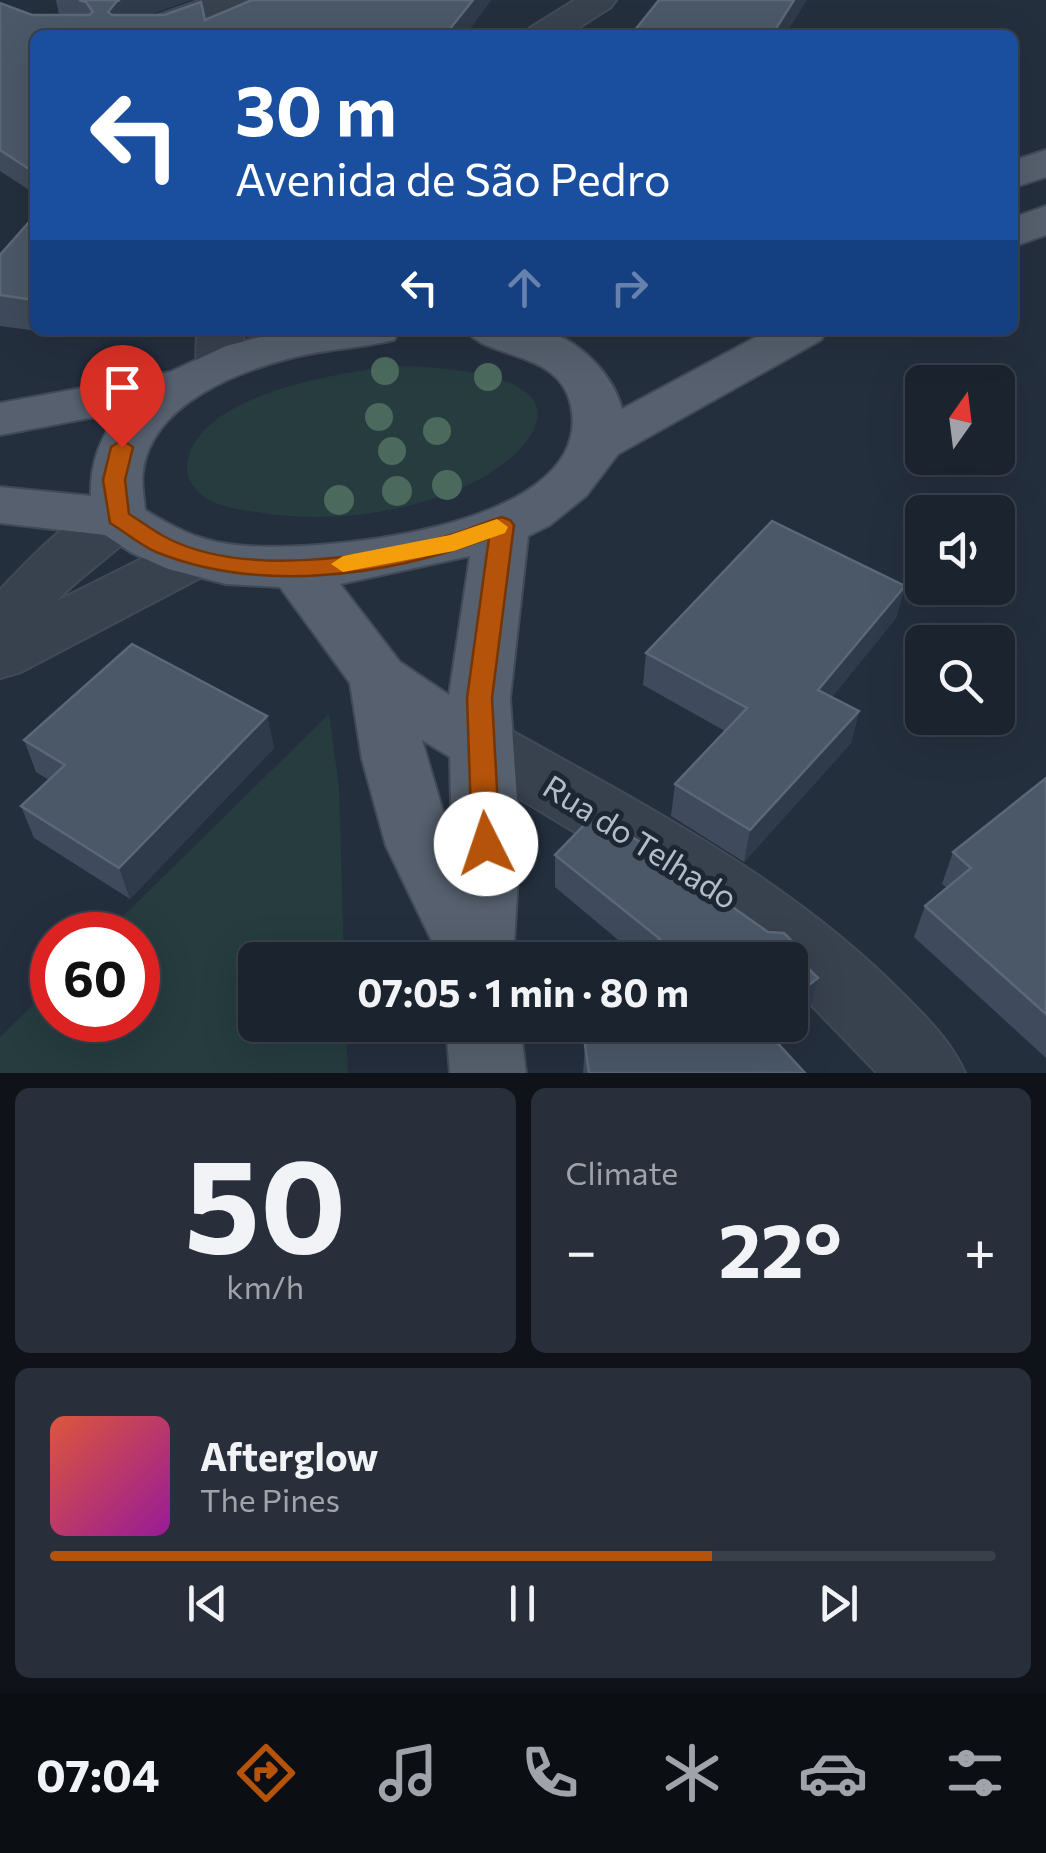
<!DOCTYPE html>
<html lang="en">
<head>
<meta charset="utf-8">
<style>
	body { margin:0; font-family:Commissioner,sans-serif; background:#282f3a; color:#f1f3f6; height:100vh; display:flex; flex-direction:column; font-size:38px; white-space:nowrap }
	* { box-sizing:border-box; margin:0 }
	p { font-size:32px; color:#a0a4aa }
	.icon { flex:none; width:55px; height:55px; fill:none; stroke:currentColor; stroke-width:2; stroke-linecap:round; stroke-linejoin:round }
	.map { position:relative; height:1073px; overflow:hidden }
	.drawer { display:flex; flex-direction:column; gap:15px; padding:15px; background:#0f1319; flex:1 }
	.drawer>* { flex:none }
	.guide { position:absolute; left:30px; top:30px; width:988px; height:305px; border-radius:15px; box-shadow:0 10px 40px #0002,0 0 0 2px #39404a; background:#1a4fa0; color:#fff; overflow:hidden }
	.needle { width:65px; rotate:14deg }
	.fabs { position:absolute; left:905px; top:365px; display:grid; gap:20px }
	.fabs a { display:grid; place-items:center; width:110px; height:110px; border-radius:15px; background:#1b232e; box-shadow:0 10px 40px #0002,0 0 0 2px #39404a; font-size:50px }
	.speed { position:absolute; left:30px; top:912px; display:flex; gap:20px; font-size:50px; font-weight:700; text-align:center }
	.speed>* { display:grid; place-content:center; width:130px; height:130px; border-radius:50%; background:#1b232e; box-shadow:0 10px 40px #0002,0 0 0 2px #39404a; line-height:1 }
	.speed .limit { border:15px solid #d22; background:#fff; color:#111 }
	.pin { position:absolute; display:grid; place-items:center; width:85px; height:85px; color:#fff; margin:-102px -42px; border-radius:50% 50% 50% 0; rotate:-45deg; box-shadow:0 0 10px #0007 }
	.pin .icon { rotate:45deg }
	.me { position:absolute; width:110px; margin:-55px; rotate:356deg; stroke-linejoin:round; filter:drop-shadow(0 0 8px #0008) }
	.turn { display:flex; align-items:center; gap:35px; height:210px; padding:0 40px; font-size:45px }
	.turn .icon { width:130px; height:130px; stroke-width:2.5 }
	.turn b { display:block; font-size:70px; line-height:85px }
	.lanes { display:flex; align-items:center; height:95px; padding:0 40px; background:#0003; justify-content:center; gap:50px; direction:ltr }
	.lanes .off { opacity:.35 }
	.big { font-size:75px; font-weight:700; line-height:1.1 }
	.drawer .card { flex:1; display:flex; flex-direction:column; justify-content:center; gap:15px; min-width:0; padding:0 35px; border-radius:15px; background:#282f3a }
	.drawer .dial { align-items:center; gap:0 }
	.dial b { font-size:130px; line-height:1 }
	.song { display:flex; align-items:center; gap:30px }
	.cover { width:120px; height:120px; border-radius:15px; background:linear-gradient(135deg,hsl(10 70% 55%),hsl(300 70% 35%)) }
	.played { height:10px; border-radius:5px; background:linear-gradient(90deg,#b45309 70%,#39404a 70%) }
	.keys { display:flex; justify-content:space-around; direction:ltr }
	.heat { display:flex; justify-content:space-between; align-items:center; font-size:55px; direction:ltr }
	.drawer .tiles { flex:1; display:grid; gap:15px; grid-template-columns:1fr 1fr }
	.card:last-child { grid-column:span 2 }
	.trip { position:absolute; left:238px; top:942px; width:570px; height:100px; border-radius:15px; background:#1b232e; box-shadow:0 10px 40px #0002,0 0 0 2px #39404a; font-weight:700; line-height:100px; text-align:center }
	.menu { display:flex; height:160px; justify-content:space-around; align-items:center; background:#0b0e12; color:#a0a4aa }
	.menu .icon { width:70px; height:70px }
	.menu .active { color:#b45309 }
	.menu b { font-size:45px; color:#f1f3f6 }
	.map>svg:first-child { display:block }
	.green { fill:#263c3f }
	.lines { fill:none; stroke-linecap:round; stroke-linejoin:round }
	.minor-casing { stroke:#414a57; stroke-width:4 }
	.tertiary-casing { stroke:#414a57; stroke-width:4 }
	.primary-casing { stroke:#414a57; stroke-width:4 }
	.minor { fill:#38414e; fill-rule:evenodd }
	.tertiary { fill:#38414e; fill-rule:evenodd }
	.primary { fill:#56606e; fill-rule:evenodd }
	.tree { fill:#4b6a5d }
	.wall { fill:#3f4b5c }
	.shaded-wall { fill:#2f3b4b }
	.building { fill:#4b5868; stroke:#5c6777; stroke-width:2.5 }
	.route { fill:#b45309; stroke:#753606; stroke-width:2.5 }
	.slow { fill:#f59e0b }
	.labels { text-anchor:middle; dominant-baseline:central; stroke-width:10; stroke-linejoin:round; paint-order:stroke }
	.near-street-label { font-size:32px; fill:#b4bcc9; stroke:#1d2633 }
</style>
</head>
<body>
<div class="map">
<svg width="1046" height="1073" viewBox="0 0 1046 1073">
	<rect width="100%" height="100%" fill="#242f3e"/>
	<!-- green -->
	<g class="green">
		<path d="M400 366C432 367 564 371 533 431 524 450 502 466 484 477 420 512 335 524 263 513 240 510 209 507 194 487 187 478 186 469 188 459 203 393 344 371 400 366Z"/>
		<polygon points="329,714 339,788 344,960 255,960 255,1025 346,1025 348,1073 0,1073 0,1037 52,986 52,1020 138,1020 138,935 104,935"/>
	</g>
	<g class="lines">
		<defs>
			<g id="minor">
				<polygon points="201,0 250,0 245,7 168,35 117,35 123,28"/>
				<polygon points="197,330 243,330 244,365 237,375 220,380 203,375 196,365"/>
				<path d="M479 718 501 725C642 804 791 879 905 996 929 1020 951 1042 965 1073H877L790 983V960H763L641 872 457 761 447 743 457 725Z"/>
			</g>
			<g id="tertiary">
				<polygon points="575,0 616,0 611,7 567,35 524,35 530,28"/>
				<path d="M118 499 137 505 145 518C127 548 82 572 57 601L175 542 195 536 215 542 223 556 215 570 21 672 0 678V590C33 555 71 513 118 499Z"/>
			</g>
			<g id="primary">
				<polygon points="1046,150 1046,177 1012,188 1012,161"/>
				<polygon points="1046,206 1046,235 1012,247 1012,218"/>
				<path d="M287 330H400L394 340C361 348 327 349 295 357 238 371 152 404 143 471 141 483 144 498 145 510 171 526 197 540 228 544 308 556 597 530 571 406 560 349 486 360 466 330 489 330 515 327 538 330 576 335 613 374 622 409L769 330H827L821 340 618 454 586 496 550 525 528 536 510 698 520 843 513 960H441L386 846 362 759 350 683 280 587 226 584 168 569 132 553 105 535 0 523V487L91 496C90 465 100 435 121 412L0 435V403L170 372 226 346ZM470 556 449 695 400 662 340 584ZM422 740 450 757 452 842Z"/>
				<polygon points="446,1025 520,1025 526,1073 450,1073"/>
			</g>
		</defs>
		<!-- minor casing -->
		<use href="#minor" class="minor-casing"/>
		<!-- tertiary casing -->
		<use href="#tertiary" class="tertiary-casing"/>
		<!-- primary casing -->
		<use href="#primary" class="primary-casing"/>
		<!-- minor -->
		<use href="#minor" class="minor"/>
		<!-- tertiary -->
		<use href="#tertiary" class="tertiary"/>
		<!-- primary -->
		<use href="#primary" class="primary"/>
	</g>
	<!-- trees -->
	<g class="tree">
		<circle cx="385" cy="371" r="14"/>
		<circle cx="488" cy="377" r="14"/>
		<circle cx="379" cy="417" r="14"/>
		<circle cx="437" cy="431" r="14"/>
		<circle cx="392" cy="451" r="14"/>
		<circle cx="447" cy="485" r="15"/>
		<circle cx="397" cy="491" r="15"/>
		<circle cx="339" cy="500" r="15"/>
	</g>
	<!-- wall -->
	<g class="wall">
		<polygon points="56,0 190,0 148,15 205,20 252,0 491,0 465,35 35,35 35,194 0,171 0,3 32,15 59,15"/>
		<polygon points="35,223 35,330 88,330 82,337 0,326 0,255"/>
		<polygon points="905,586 896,618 832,697 859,711 851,743 744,862 671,816 675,784 725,731 643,685 646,653"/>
		<polygon points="267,716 274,748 130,899 34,838 21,806 49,780 36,772 24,740"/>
		<polygon points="1046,778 1046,1058 914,937 925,906 947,888 942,884 953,852"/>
		<polygon points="555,855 795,955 818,978 810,1009 790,960 642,960 555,887"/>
		<polygon points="773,1038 805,1073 583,1073 585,1045"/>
	</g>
	<!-- shaded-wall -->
	<g class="shaded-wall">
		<polygon points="120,0 190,0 122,24 108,12 117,1"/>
		<polygon points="473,0 491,0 465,35 445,35"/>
		<polygon points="794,0 807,0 785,35 772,35"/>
		<polygon points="905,586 896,618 811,723 818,690"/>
		<polygon points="859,711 851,743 744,862 750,830"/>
		<polygon points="267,716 274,748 130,899 119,868"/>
		<polygon points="818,978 810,1009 790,1024 790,1000"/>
		<polygon points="760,1025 789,1025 753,1053"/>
	</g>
	<!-- building -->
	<g class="building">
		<polygon points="79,0 120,0 117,1 108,12 112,15 164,15 201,2 205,20 252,0 473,0 445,35 35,35 35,173 0,150 0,3 32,15 89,15 93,12 86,2"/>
		<polygon points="659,0 794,0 772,35 631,35"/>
		<polygon points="29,222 35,223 35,300 0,295 0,255"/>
		<polygon points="772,521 905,586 818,690 859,711 750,830 675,784 747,708 646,653"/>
		<polygon points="132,644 267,716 119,868 21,806 65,765 24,740"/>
		<polygon points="1046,778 1046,1014 925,906 971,868 953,852"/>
		<polygon points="594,815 642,843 768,932 784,933 794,943 795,955 818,978 790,1000 790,960 652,960 643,951 660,939 555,855"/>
		<polygon points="613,1025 761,1025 805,1073 589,1073 585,1045"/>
	</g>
	<!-- route -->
	<path class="route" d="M122 440 133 447 125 480 129 514C142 522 155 532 169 539 246 577 370 558 451 535 468 530 485 522 502 517L510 520 514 525 492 698 500 844 496 852 486 855 476 852 472 844 467 698 489 538C387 576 260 594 156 552 140 545 125 532 110 523L103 480 111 447Z"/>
	<!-- slow -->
	<polygon class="slow" points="497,519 508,527 505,533 454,551 343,572 331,564 343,556 450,535"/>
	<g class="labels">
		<!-- near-street labels -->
		<g class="near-street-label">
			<text transform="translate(641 841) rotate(32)">Rua do Telhado</text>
		</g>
	</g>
</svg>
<div class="fabs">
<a><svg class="needle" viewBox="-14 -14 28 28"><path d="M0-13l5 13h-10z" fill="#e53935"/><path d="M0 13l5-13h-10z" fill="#a0a4aa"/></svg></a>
<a><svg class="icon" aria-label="sound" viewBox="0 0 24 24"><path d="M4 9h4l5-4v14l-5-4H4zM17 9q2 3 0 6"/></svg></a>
<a><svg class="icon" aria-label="search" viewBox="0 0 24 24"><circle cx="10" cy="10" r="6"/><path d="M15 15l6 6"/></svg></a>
</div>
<div class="speed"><div class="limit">60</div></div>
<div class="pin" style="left:122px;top:447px;background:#d93025"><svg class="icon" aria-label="arrive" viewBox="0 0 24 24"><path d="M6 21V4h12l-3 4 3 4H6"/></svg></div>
<svg class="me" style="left:486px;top:844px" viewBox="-20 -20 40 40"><circle r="19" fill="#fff"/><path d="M0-13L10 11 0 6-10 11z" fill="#b45309"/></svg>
<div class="trip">07:05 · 1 min · 80 m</div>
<div class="guide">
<div class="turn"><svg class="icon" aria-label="left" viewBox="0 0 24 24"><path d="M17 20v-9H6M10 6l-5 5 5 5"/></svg><div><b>30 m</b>Avenida de São Pedro</div></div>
<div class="lanes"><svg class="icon" aria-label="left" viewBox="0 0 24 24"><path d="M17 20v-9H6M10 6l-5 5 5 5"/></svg><svg class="icon off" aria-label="ahead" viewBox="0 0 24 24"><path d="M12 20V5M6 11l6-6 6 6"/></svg><svg class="icon off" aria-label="right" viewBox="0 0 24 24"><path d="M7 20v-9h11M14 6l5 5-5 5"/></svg></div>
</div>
</div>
<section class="drawer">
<div class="tiles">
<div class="card dial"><b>50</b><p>km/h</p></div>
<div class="card"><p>Climate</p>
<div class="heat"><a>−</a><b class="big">22°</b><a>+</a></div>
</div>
<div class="card">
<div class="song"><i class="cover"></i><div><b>Afterglow</b><p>The Pines</p></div></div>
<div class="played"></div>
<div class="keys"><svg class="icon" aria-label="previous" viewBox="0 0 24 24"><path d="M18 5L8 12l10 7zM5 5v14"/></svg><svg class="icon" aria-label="pause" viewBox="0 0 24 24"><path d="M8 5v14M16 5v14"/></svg><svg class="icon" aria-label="next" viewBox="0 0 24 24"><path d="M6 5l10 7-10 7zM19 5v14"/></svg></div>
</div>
</div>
</section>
<nav class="menu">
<b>07:04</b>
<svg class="icon active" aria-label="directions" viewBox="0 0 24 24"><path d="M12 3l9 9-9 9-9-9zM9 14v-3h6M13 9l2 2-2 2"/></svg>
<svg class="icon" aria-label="music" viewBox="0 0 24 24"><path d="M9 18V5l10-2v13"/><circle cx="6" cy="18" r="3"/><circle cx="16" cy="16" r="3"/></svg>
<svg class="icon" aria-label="phone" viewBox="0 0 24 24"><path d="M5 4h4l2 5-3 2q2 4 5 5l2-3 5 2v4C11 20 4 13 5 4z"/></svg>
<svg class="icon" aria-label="climate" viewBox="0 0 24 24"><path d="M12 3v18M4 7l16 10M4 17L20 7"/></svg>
<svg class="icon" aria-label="car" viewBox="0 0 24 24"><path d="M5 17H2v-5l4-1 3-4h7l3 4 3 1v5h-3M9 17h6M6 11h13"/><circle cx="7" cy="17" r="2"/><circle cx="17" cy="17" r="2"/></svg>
<svg class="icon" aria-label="filters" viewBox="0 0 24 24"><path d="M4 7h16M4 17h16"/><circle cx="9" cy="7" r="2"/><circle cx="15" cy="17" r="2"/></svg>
</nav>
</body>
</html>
